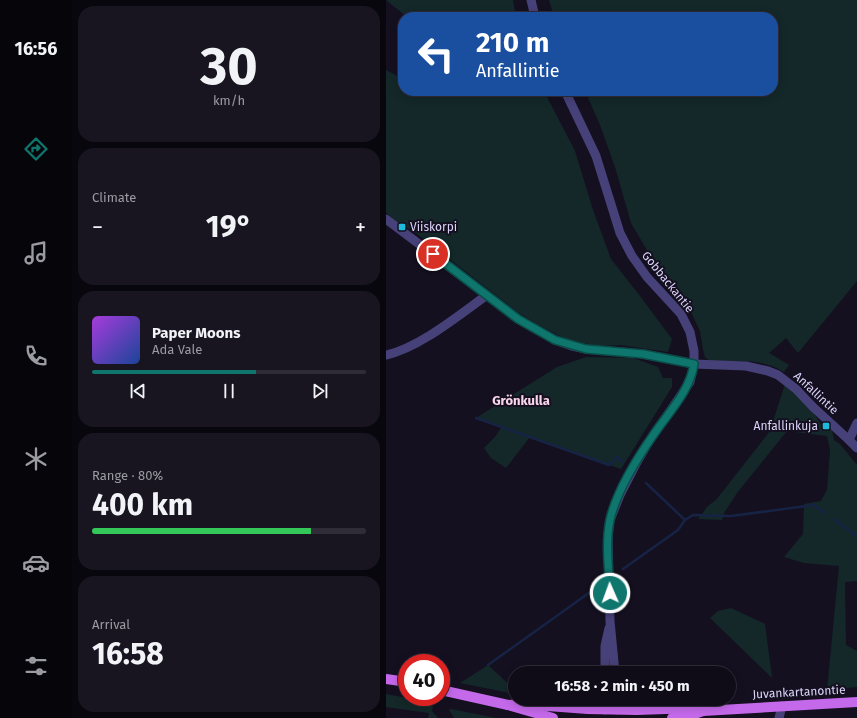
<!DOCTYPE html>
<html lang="en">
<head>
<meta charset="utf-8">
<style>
	body { margin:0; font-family:"Fira Sans",sans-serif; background:#181521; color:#f1f3f6; height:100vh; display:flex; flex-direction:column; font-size:15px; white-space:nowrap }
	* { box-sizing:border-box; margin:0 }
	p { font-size:13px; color:#9b9ba2 }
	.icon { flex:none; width:22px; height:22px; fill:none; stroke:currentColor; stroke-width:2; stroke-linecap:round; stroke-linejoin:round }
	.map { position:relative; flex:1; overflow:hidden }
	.panel { display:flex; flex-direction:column; gap:6px; padding:6px; background:#08070d; width:314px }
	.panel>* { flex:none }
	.top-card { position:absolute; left:12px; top:12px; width:380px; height:84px; border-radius:16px; box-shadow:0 2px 10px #0003,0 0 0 1px #2f2c37; background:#1a4fa0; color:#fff; overflow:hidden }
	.speed { position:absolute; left:12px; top:654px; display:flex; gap:8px; font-size:20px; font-weight:700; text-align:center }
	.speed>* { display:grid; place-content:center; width:52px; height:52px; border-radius:50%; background:#0f0c18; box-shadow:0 2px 10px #0003,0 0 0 1px #2f2c37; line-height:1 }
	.speed .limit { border:6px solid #d22; background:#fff; color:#111 }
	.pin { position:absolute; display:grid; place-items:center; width:34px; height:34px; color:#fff; margin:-17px; border:2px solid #fff; border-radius:50%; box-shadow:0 1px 4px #0007 }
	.me { position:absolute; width:44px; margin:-22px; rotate:358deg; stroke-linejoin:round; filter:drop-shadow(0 0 3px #0008) }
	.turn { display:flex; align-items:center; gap:14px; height:84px; padding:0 12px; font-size:18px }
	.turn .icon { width:52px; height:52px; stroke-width:2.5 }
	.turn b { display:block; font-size:28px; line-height:34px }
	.big { font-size:30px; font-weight:700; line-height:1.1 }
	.panel .card { flex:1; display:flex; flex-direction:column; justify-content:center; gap:6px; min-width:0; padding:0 14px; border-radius:16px; background:#181521 }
	.panel .dial { align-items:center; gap:0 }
	.dial b { font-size:52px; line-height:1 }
	.song { display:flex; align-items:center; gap:12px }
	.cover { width:48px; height:48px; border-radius:6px; background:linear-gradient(135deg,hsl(280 70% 55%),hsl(220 70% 35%)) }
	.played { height:4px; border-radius:2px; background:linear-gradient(90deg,#0f766e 60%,#2f2c37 60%) }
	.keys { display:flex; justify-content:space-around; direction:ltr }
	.heat { display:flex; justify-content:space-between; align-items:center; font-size:22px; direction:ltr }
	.charge { height:6px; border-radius:3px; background:linear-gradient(90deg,#34c759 80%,#2f2c37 0) }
	.trip { position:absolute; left:122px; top:666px; width:228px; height:40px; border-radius:20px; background:#0f0c18; box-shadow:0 2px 10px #0003,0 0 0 1px #2f2c37; font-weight:700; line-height:40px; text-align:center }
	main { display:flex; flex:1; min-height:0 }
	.tabs { display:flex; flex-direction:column; width:72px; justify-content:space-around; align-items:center; background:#06050a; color:#9b9ba2 }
	.tabs .icon { width:28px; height:28px }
	.tabs .active { color:#0f766e }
	.tabs b { font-size:18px; color:#f1f3f6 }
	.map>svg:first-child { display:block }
	.green { fill:#142829 }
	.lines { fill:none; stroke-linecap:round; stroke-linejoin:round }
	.stream { stroke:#162344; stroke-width:2.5 }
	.minor { stroke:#474179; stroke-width:9 }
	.major { stroke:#c569eb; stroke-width:10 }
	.route-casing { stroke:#0a4d48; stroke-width:10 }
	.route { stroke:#0f766e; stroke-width:7 }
	.poi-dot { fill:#1dbadc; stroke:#141020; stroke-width:1.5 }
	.labels { text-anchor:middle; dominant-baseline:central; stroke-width:4; stroke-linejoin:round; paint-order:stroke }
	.poi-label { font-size:12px; fill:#dbd4f9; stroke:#141020; text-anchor:start }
	.street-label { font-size:12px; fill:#dbd4f9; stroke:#141020 }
	.neighbourhood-label { font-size:13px; font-weight:bold; fill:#fad6ea; stroke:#141020 }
</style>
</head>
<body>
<main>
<nav class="tabs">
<b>16:56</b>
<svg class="icon active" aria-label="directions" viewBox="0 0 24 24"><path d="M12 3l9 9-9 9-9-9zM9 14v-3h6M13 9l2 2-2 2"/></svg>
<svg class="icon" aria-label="music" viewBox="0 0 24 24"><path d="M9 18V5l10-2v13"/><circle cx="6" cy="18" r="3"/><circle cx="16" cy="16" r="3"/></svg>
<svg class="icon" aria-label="phone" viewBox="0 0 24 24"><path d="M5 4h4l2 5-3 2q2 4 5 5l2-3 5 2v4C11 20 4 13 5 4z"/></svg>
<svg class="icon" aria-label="climate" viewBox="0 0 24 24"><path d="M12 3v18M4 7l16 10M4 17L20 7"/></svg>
<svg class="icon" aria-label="car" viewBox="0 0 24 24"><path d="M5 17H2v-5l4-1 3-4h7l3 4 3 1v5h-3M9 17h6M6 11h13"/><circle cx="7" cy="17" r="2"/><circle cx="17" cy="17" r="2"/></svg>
<svg class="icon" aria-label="filters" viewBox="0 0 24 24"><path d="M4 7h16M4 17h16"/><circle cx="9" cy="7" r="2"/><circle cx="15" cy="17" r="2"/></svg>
</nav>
<section class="panel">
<div class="card dial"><b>30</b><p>km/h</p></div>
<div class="card"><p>Climate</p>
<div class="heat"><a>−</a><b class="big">19°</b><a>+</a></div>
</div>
<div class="card">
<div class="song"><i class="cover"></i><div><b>Paper Moons</b><p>Ada Vale</p></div></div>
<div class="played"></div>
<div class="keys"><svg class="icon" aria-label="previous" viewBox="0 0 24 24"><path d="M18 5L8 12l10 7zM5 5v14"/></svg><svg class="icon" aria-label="pause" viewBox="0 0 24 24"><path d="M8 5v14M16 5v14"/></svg><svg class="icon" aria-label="next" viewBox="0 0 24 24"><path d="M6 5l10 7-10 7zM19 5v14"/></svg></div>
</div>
<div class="card"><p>Range · 80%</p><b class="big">400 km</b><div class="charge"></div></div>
<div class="card"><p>Arrival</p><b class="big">16:58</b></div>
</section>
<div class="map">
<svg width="471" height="718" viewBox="0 0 471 718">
	<rect width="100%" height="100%" fill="#141020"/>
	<!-- green -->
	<g class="green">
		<polygon points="0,0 127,0 130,17 21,17"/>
		<path d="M163 0H471V281L412 353 400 338 383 353 403 365 398 372C376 358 350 361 325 362L319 357 317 349 314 331 297 295 265 257 245 223 229 167 214 125 199 91H387V17H168Z"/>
		<polygon points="0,70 17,79 17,91 158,91 189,151 207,210 225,259 254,296 286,339 282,352 235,345 212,346 197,343 178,338 153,325 133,313 30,233 8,220 0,212"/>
		<polygon points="200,357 247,358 272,367 277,378 286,378 286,387 235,469 143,438 120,468 105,458 98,448 109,437 115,428 90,418 171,367"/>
		<path d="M399 384C408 393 419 401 426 411 434 421 432 425 446 430L448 440 454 444 471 465V581L459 582 460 645 471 651V687L441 690 453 566 418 563 398 557 417 534 418 504 435 501 441 490 444 450 441 436 401 431 351 493 338 513 336 520 312 519 322 506 330 500 384 431Z"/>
		<polygon points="345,608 379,624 386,678 324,618 332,611"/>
		<polygon points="102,665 129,690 129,694 74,683"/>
		<polygon points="0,694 21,698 47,706 46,711 52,718 42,718 43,713 0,707"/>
		<polygon points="65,709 110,718 68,718 63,710"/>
	</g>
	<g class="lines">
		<!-- stream -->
		<g class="stream">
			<polyline points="90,418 223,465 231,457 237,462"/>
			<polyline points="260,483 299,520 307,515 345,516 428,505 439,513"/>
			<polyline points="448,519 471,536"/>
			<polyline points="237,569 292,530 299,520"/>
			<polyline points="102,665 214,585"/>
		</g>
		<!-- minor -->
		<g class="minor">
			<polyline points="145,0 149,17"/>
			<polyline points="179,91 210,156 234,233 246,256 261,277 295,314 304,332 308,351 308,364 304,382 262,443 251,462 234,495 224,520 222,537 224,621 229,673"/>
			<polyline points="0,219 132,319 169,340 186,346 200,349 257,354 308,364 360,366 382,371 392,375 410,389 427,407 463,440 471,448"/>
			<path d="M0 355C33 348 73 315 101 295"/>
			<polyline points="463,440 471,423"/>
			<polyline points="219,673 219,646 223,628"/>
			<polyline points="230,699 231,710"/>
			<polyline points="219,710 219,699"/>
			<polyline points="393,718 396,706"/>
		</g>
		<!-- major -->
		<g class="major">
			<polyline points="0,679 21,682"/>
			<polyline points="55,690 122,705 167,718"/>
			<polyline points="122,705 135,704 202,709 251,710 307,708 317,711"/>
			<polyline points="286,718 306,715 317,711 471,702"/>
		</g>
	</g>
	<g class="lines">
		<defs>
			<path id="route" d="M47 254 132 319 169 340 200 349 257 354 308 364C304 391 283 412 268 434 252 457 230 493 224 520 219 544 223 570 224 593"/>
		</defs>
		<!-- route casing -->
		<use href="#route" class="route-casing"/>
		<!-- route -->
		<use href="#route" class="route"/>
	</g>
	<!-- markers -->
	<g class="poi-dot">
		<rect x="12" y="223" width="8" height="8" rx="2"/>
		<rect x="436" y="422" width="8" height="8" rx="2"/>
	</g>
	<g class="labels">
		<!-- poi labels -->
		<g class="poi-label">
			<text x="24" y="227">Viiskorpi</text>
			<text x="432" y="426" text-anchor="end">Anfallinkuja</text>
		</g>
		<!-- street labels -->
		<g class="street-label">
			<text transform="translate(282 282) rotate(51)">Gobbackantie</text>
			<text transform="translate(430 393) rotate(43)">Anfallintie</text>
			<text transform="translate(413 692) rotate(-3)">Juvankartanontie</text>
		</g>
		<!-- neighbourhood labels -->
		<g class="neighbourhood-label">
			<text x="135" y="400">Grönkulla</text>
		</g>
	</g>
</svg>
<div class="speed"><div class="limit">40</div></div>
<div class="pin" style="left:47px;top:254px;background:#d93025"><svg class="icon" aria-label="arrive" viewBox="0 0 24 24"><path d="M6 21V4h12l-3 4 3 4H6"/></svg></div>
<svg class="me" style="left:224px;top:593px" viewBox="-20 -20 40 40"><circle r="17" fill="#0f766e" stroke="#fff" stroke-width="3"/><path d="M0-11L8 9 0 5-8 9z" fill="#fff"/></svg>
<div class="trip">16:58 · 2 min · 450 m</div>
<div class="top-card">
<div class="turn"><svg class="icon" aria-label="left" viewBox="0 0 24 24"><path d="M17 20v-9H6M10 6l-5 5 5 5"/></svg><div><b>210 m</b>Anfallintie</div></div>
</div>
</div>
</main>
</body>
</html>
